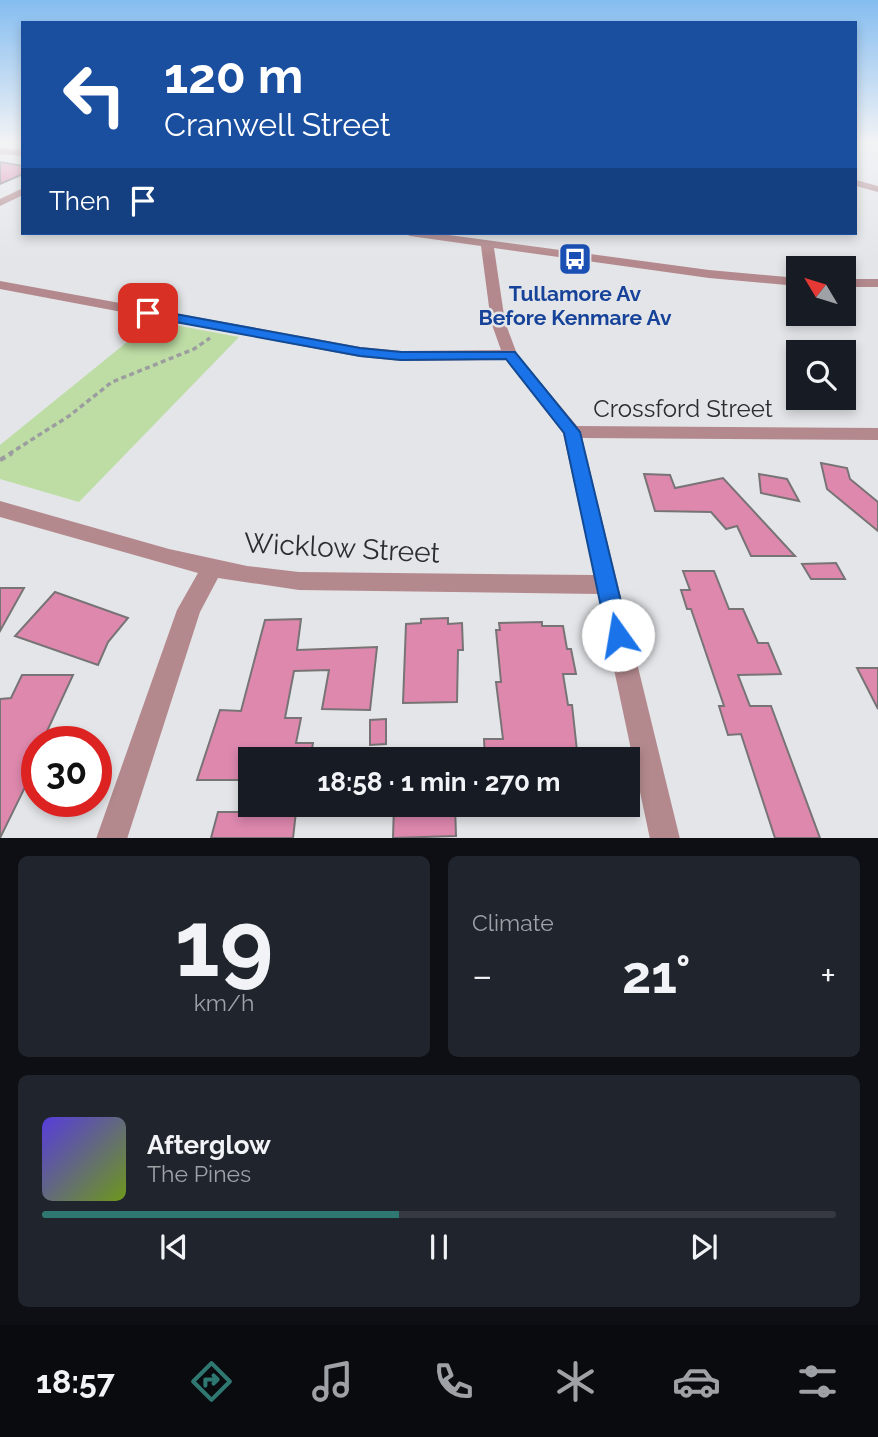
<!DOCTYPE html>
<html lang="en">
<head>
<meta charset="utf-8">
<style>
	body { margin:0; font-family:Raleway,sans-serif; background:#20242c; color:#f1f3f6; height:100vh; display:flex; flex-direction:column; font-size:26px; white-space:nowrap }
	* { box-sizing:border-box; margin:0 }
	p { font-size:23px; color:#9ea1a6 }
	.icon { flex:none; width:38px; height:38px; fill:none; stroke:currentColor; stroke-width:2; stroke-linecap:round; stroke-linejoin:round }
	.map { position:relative; height:838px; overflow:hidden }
	.sheet { display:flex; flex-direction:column; gap:18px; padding:18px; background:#0d0f14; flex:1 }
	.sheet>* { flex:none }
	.guide { position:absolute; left:21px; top:21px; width:836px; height:214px; border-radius:0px; box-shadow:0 4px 10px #0003; background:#1a4fa0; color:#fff; overflow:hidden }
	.needle { width:46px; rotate:308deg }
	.fabs { position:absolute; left:786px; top:256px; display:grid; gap:14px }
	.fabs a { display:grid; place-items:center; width:70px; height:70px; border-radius:0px; background:#171b24; box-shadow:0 4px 10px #0003; font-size:35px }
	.speed { position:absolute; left:21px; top:726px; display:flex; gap:14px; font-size:35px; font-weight:700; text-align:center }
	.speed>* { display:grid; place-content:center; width:91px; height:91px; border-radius:50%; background:#171b24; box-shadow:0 4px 10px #0003; line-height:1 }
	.speed .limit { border:10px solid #d22; background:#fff; color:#111 }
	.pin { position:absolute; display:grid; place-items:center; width:60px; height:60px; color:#fff; margin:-30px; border-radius:14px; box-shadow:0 4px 10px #0006 }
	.me { position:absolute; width:77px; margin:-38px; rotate:347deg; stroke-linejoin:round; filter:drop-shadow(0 0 5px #0008) }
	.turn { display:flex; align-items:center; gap:24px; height:147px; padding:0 28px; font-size:32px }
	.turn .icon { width:91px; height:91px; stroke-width:2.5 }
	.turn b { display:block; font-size:49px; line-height:60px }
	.then { display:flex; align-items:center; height:66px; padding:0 28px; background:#0003; gap:14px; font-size:26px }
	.big { font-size:52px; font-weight:700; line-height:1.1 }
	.sheet .tile { flex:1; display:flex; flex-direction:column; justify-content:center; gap:10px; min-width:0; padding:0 24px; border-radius:10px; background:#20242c }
	.sheet .dial { align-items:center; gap:0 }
	.dial b { font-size:91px; line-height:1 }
	.song { display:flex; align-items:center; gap:21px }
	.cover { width:84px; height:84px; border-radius:10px; background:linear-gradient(135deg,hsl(250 70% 55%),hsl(80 70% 35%)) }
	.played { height:7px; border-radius:4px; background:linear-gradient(90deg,#2f7872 45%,#363941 45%) }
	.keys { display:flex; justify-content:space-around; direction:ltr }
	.heat { display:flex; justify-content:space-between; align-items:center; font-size:38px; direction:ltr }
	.sheet .tiles { flex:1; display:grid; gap:18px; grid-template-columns:1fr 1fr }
	.tile:last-child { grid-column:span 2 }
	.trip { position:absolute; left:238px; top:747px; width:402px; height:70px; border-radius:0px; background:#171b24; box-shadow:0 4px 10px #0003; font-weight:700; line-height:70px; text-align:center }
	.tabs { display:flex; height:112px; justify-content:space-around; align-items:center; background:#090b0e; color:#9ea1a6 }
	.tabs .icon { width:49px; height:49px }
	.tabs .selected { color:#2f7872 }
	.tabs b { font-size:32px; color:#f1f3f6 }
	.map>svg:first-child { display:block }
	.green { fill:#bedda5 }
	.building { fill:#de88ae; stroke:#787475; stroke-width:2 }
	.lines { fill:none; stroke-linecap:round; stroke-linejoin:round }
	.path-far1 { stroke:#9c9d9f; stroke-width:3.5; stroke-dasharray:5 3.5; stroke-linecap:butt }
	.path { stroke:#9c9d9f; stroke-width:4.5; stroke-dasharray:6 4.5; stroke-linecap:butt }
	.minor { fill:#b3898d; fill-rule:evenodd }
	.route { fill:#1a73e8; stroke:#114b97; stroke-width:2 }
	.labels { text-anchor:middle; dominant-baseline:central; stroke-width:5; stroke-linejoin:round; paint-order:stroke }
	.far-transit-label { font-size:21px; font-weight:bold; fill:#164399; stroke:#e3e5e8 }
	.street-label { font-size:24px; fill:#2d2d2f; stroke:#e3e5e8 }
	.near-street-label { font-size:28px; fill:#2d2d2f; stroke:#e3e5e8 }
</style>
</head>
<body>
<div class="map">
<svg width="878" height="839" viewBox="0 0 878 839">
	<rect width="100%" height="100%" fill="#e3e5e8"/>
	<!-- green -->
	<polygon class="green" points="153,321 239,337 79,502 0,479 0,445"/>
	<!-- building -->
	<g class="building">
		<polygon points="0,162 23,166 23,174 0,184"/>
		<polygon points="821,463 847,468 850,479 878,502 878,531 827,489"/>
		<polygon points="644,474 670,475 675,488 723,478 795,556 751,556 737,526 726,529 711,512 655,511"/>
		<polygon points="759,474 787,479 799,501 761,493"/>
		<polygon points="836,563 845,579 811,579 802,564"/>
		<polygon points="683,571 714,571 729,609 743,609 758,643 768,643 781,674 738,675 750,706 771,706 820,838 775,838 741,734 728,735 719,706 724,706 691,609 687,609 681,590 690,590"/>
		<polygon points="0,588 24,588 0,631"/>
		<polygon points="55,592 128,618 108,642 98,665 15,636"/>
		<polygon points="448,618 448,624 462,623 463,650 458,650 457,702 403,703 406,624 421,623 421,619"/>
		<polygon points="301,619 297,650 377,647 370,710 322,709 329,670 294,671 285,718 301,718 296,743 313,743 310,760 250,760 250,780 197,780 220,710 241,711 265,620"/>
		<polygon points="542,622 542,626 563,626 567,649 571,649 576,674 563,674 568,705 572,705 578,760 485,760 484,739 503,739 496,682 501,682 496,630 500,630 499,623"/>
		<polygon points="857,668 878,668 878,709"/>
		<polygon points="22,675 73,675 42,742 37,742 37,783 27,783 0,838 0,699 11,698"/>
		<polygon points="386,719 386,744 370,745 370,720"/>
		<polygon points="394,805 455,805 456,836 393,838"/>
		<polygon points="218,812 296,812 293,838 211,838"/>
	</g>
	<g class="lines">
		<!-- path-far1 -->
		<polyline class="path-far1" points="9,454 69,416 112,382 194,349 210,338"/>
		<!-- path -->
		<polyline class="path" points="0,460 12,453"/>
		<!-- minor -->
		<g class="minor">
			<polygon points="0,148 23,150 23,156 0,154"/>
			<polygon points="856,180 878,186 878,192 856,186"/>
			<polygon points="23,188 23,195 0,206 0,199"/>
			<polygon points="404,233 434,233 709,270 798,278 798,286 709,278 494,248 505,322 517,354 577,426 878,428 878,440 582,438 680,839 650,839 598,594 299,590 218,578 200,612 127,839 96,839 177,610 198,573 0,517 0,501 169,549 247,566 299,572 594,575 563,433 506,360 402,361 360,357 0,289 0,281 360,347 402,351 501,350 491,322 481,246 410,236"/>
			<rect x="844" y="279" width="34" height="8"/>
		</g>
	</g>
	<!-- sky -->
	<linearGradient id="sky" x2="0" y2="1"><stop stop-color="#85bdf0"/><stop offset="0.55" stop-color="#f2f3f5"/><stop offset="1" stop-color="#f2f3f5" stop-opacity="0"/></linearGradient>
	<rect width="878" height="258" fill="url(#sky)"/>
	<!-- route -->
	<polygon class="route" points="148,309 360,348 401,352 515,352 580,432 629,635 626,642 618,645 610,642 607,635 564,433 506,359 401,360 360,356 143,316 141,313"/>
	<!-- icons -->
	<defs>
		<symbol id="bus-square" viewBox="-11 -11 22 22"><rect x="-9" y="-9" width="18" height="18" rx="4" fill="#1a4fb4" stroke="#e3e5e8"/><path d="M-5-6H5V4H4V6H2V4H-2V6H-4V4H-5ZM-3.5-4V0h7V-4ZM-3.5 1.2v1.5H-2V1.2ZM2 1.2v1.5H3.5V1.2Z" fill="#fff"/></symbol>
	</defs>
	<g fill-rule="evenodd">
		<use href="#bus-square" x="556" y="240" width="38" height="38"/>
	</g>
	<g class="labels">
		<!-- far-transit labels -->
		<g class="far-transit-label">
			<text x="575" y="293">Tullamore Av<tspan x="575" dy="24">Before Kenmare Av</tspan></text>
		</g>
		<!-- street labels -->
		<g class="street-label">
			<text x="683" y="408">Crossford Street</text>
		</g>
		<!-- near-street labels -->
		<g class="near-street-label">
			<text transform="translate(342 548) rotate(3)">Wicklow Street</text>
		</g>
	</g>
</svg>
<div class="fabs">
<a><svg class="needle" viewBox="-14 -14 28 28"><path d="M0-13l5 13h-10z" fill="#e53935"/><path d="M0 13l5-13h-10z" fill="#9ea1a6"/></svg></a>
<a><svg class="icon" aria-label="search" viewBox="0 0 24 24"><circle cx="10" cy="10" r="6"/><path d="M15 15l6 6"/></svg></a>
</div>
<div class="speed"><div class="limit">30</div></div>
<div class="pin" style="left:148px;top:313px;background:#d93025"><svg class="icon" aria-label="arrive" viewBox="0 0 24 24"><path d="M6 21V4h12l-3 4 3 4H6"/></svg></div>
<svg class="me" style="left:618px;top:635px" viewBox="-20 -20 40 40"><circle r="19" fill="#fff"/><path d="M0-13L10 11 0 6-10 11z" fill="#1a73e8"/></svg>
<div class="trip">18:58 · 1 min · 270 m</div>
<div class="guide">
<div class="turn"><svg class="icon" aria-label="left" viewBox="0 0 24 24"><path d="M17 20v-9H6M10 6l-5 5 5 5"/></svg><div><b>120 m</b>Cranwell Street</div></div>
<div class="then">Then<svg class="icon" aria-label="arrive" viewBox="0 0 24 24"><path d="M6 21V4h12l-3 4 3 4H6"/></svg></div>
</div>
</div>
<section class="sheet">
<div class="tiles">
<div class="tile dial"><b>19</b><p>km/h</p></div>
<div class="tile"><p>Climate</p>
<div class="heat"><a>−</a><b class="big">21°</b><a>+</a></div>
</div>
<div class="tile">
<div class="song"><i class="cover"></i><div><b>Afterglow</b><p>The Pines</p></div></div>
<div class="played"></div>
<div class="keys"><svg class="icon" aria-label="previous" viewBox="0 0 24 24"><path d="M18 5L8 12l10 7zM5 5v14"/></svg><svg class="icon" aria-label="pause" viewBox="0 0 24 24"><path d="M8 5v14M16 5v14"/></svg><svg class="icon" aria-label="next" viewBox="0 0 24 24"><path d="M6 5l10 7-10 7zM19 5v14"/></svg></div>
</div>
</div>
</section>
<nav class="tabs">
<b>18:57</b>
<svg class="icon selected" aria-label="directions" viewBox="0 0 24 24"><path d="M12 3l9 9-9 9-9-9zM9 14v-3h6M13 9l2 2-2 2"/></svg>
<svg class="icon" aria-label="music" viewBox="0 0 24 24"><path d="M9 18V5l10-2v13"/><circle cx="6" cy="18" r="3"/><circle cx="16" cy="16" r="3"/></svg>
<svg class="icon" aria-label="phone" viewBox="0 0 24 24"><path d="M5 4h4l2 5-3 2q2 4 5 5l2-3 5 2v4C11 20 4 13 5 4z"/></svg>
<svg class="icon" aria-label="climate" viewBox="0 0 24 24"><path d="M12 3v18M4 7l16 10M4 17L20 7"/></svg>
<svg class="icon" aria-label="car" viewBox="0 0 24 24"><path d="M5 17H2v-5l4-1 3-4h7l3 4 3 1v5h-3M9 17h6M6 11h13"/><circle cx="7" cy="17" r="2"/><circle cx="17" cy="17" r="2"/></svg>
<svg class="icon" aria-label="filters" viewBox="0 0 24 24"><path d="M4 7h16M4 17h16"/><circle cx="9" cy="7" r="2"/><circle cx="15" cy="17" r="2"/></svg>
</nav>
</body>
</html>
